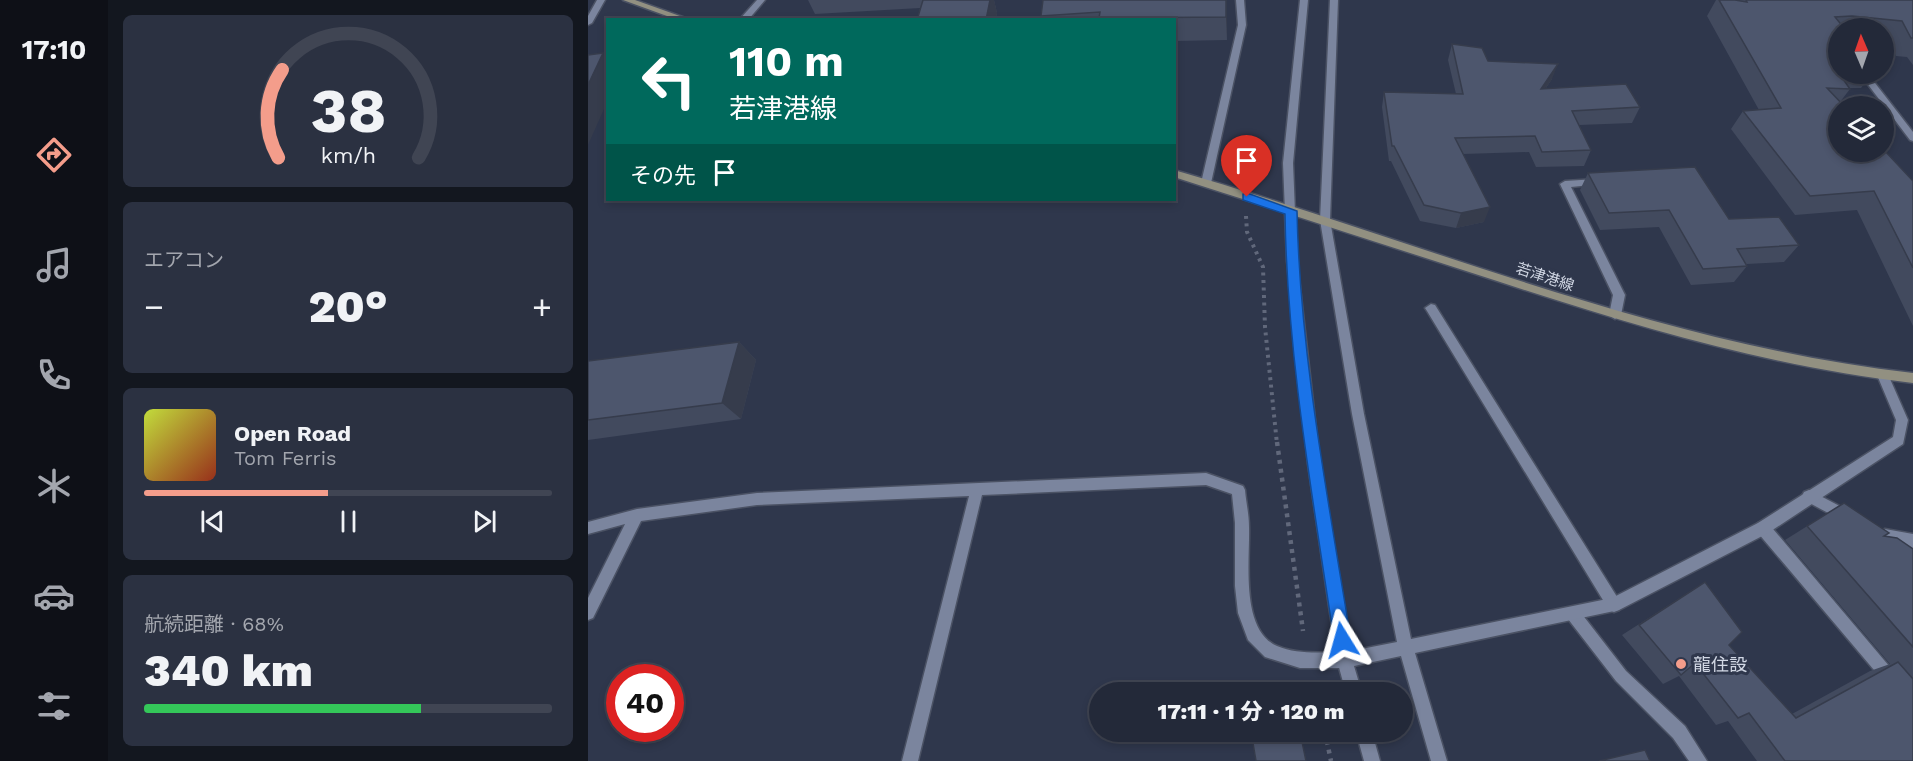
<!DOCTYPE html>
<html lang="ja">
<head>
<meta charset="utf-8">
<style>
	body { margin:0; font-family:"Work Sans","Noto Sans JP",sans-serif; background:#2b3141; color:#f1f3f6; height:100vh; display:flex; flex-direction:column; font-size:22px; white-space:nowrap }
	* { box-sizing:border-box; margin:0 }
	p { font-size:20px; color:#a3a6ae }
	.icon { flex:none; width:33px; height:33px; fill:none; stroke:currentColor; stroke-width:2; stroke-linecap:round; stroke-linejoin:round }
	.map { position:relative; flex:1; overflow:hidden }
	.details { display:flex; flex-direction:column; gap:15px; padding:15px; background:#13171f; width:480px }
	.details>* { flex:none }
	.banner { position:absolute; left:18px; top:18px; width:570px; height:183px; border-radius:0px; box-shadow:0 3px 9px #0003,0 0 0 2px #404553; background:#00695c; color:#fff; overflow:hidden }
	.needle { width:39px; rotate:358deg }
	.buttons { position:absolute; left:1240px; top:18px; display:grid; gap:12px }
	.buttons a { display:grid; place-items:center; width:66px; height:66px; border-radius:50%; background:#232939; box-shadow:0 3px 9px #0003,0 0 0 2px #404553; font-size:30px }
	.speed { position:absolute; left:18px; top:664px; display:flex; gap:12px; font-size:30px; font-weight:700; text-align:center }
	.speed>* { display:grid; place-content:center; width:78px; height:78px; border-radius:50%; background:#232939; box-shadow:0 3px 9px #0003,0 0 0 2px #404553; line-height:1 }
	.speed .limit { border:9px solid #d22; background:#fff; color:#111 }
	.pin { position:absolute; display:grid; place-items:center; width:51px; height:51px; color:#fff; margin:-62px -26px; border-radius:50% 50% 50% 0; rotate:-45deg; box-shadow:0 0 6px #0007 }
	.pin .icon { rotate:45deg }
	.me { position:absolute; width:66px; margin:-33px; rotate:352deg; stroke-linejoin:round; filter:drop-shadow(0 0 4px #0008) }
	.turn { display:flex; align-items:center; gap:21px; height:126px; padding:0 24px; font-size:27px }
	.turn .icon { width:78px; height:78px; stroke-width:2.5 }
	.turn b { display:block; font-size:42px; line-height:51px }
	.then { display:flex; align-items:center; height:57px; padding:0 24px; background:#0003; gap:12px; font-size:22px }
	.big { font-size:45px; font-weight:800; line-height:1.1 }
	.details .tile { flex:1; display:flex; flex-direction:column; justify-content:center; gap:9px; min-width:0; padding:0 21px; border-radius:9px; background:#2b3141 }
	.details .dial { align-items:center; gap:0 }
	.dial svg { height:156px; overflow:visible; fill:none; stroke:#404553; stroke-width:7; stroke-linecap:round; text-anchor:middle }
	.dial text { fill:#f1f3f6; stroke:none }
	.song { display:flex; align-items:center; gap:18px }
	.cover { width:72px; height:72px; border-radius:9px; background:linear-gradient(135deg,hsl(70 70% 55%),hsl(10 70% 35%)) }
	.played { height:6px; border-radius:3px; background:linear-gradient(90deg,#f49d8b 45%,#404553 45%) }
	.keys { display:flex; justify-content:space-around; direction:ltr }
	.heat { display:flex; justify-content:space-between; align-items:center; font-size:33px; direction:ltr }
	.charge { height:9px; border-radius:4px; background:linear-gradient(90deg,#34c759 68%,#404553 0) }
	.trip { position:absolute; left:501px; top:682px; width:324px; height:60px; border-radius:30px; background:#232939; box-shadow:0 3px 9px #0003,0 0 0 2px #404553; font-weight:800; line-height:60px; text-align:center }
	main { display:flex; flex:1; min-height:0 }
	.dock { display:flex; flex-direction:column; width:108px; justify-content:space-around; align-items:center; background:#0e1017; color:#a3a6ae }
	.dock .icon { width:42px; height:42px }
	.dock .active { color:#f49d8b }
	.dock b { font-size:27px; color:#f1f3f6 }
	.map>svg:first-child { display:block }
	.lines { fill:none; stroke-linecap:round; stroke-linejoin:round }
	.service-casing { stroke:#4b5264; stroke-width:3 }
	.minor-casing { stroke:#4b5264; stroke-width:3 }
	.tertiary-casing { stroke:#4b5264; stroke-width:3 }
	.secondary-casing { stroke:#4b5264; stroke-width:3 }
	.path-far1 { stroke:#61687b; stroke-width:4; stroke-dasharray:3 4.5; stroke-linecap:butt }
	.path { stroke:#61687b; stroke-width:4.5; stroke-dasharray:4 5; stroke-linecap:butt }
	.service { fill:#7b859e; fill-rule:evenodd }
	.minor { fill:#7b859e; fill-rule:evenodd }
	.tertiary { fill:#7b859e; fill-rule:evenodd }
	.secondary { fill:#929081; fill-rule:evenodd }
	.wall { fill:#424a5e }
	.shaded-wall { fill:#363c4c }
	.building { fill:#4d566d; stroke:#363c4c; stroke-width:1.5 }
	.route { fill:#1a73e8; stroke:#114b97; stroke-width:1.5 }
	.poi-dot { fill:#f49d8b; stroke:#2f374c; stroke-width:2 }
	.labels { text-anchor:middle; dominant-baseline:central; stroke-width:6; stroke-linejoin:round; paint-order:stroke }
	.street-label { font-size:15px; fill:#d1d7e4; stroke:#2f374c }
	.near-poi-label { font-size:18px; fill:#d1d7e4; stroke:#2f374c; text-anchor:start }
</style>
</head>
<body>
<main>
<nav class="dock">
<b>17:10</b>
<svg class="icon active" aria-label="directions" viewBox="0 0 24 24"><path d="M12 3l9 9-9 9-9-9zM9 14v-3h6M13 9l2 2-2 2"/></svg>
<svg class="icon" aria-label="music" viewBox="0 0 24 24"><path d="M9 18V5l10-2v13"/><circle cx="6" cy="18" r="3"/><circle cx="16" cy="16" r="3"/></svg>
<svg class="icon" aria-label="phone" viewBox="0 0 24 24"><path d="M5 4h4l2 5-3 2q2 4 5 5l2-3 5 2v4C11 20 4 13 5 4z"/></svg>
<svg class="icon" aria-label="climate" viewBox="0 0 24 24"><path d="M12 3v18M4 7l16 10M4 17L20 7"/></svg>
<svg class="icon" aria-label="car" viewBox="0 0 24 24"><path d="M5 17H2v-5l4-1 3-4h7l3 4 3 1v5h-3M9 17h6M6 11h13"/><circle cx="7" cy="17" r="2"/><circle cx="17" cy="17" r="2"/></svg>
<svg class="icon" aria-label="filters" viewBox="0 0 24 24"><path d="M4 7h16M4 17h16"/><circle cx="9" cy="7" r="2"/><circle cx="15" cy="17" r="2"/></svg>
</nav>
<section class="details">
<div class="tile dial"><svg viewBox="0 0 100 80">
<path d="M14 69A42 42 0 1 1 86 69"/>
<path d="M14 69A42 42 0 0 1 16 24" stroke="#f49d8b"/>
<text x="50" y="56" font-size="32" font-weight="700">38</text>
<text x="50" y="72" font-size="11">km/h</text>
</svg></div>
<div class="tile"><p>エアコン</p>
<div class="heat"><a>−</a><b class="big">20°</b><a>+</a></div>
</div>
<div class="tile">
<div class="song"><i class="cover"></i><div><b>Open Road</b><p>Tom Ferris</p></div></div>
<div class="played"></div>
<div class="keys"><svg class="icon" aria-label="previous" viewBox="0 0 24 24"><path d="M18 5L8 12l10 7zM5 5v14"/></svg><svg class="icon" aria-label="pause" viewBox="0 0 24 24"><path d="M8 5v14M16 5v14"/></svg><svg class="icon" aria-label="next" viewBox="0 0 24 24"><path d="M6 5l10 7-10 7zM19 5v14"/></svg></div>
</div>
<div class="tile"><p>航続距離 · 68%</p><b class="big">340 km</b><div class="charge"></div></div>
</section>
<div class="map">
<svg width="1325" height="761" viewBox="0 0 1325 761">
	<rect width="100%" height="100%" fill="#2f374c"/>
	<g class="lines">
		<defs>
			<g id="service">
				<polygon points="169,0 177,0 160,20 151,20"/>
				<polygon points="648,0 656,0 658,25 623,183 618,186 613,183 650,25"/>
				<polygon points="985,607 990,609 1038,671 1097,726 1119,761 1101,761 1085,738 1028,681 980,619 978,614 980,609"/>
			</g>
			<g id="minor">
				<polygon points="9,0 17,0 4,23 0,25 0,16"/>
				<polygon points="1272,74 1280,74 1325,132 1325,141 1322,140"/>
				<polygon points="1009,179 1012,180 1012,184 983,187 1037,295 1033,315 1027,319 1021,315 1025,295 972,184 977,181"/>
				<polygon points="843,304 847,305 1031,600 1033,605 1031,610 1026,612 1021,610 839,311 837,308"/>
				<path d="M618 473 655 486 657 490C658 502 661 514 661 527 662 560 652 630 689 646 710 655 734 652 757 652L762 655 765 660 762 665 757 668H712L677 657 660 640 650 613 647 586V523L644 494 618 485 394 495 330 761H314L381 496 169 505 53 521 5 618 0 620V598L37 524 0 534V522L49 509 169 493Z"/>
				<polygon points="1221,490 1265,513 1267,517 1265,521 1260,523 1255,521 1216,500 1214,496 1216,492"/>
				<polygon points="1175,522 1180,523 1307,673 1310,678 1307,683 1302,686 1297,683 1170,533 1168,528 1170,523"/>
				<polygon points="1297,529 1325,534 1325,548 1292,541 1290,536 1292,531"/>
			</g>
			<g id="tertiary">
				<polygon points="712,0 720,0 705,163 709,261 732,464 763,651 809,642 764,414 732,220 742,0 750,0 742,220 776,414 823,639 1024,598 1170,523 1305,437 1308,420 1289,375 1291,372 1299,372 1320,420 1315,444 1180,533 1031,610 827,653 859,761 843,761 813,656 766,666 774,693 758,693 749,660 720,464 699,261 695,163"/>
				<polygon points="768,732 784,732 792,761 776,761"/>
			</g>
			<g id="secondary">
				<polygon points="35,0 47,0 103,20 90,20"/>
				<path d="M586 170C832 241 1070 344 1325 373V383C1178 366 1047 326 906 280 800 246 693 211 586 177Z"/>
			</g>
		</defs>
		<!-- service casing -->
		<use href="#service" class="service-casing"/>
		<!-- minor casing -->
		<use href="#minor" class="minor-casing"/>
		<!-- tertiary casing -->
		<use href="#tertiary" class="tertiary-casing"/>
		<!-- secondary casing -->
		<use href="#secondary" class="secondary-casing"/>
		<!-- path-far1 -->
		<polyline class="path-far1" points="658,216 659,232 675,267 677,327 689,444"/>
		<!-- path -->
		<g class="path">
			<polyline points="689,442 715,631"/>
			<polyline points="737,732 743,761"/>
		</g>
		<!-- service -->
		<use href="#service" class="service"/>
		<!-- minor -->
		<use href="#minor" class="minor"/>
		<!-- tertiary -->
		<use href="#tertiary" class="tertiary"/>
		<!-- secondary -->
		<use href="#secondary" class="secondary"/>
	</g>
	<!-- wall -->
	<g class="wall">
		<polygon points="220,0 406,0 409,13 408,20 329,20 332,8 227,14"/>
		<polygon points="455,0 639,0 639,40 586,41 586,20 453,20 453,16"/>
		<polygon points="1128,0 1325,0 1325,65 1319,57 1308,56 1300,40 1296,39 1296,28 1251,28 1251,74 1284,74 1273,88 1261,88 1262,89 1252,102 1325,181 1325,326 1269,210 1207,215 1143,129 1155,111 1171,110 1119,16"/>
		<polygon points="864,44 900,61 964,79 958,88 1052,107 1044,123 991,125 1003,150 996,166 948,167 941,152 875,154 896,222 868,228 832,221 803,161 801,161 794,107 796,92 868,94 860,60"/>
		<polygon points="1000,173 1141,219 1211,245 1196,262 1159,264 1159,266 1146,282 1103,285 1071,227 1012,230 992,190"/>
		<polygon points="151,342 168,360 153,419 0,440 0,361"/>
		<polygon points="1256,503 1296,536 1325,549 1325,761 1169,761 1140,721 1128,725 1091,676 1075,684 1034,635 1117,582 1141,645 1204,714 1282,671 1302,664 1197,540"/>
	</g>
	<!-- shaded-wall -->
	<g class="shaded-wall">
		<polygon points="402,0 406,0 409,13 408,20 398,20"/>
		<polygon points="638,0 639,0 639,40 638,17"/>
		<polygon points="15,53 20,58 20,100 0,145 0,85"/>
		<polygon points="970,64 964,79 947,104 953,89"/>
		<polygon points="902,207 896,222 868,228 873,213"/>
		<polygon points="151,342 168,360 153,419 134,403"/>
	</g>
	<!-- building -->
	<g class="building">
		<polygon points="335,0 402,0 398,20 329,20"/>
		<polygon points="455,0 638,0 638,17 511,18 512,12 453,16"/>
		<polygon points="1131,0 1147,0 1159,2 1158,0 1325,0 1325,38 1323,38 1314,21 1264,16 1247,17 1256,28 1251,28 1251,69 1248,69 1262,89 1239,88 1256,106 1251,106 1251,152 1296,152 1296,150 1325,181 1325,268 1286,191 1222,196 1155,111 1193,108"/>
		<polygon points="864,44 894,48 900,61 970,64 953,89 1038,84 1052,107 984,111 1003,150 954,152 947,136 867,138 902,207 873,213 836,205 806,146 804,146 796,92 875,94"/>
		<polygon points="15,53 0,85 0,55"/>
		<polygon points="1107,167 1141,219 1191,217 1211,245 1149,249 1159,266 1115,269 1081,210 1021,213 1000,173"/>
		<polygon points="151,342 134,403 0,420 0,361"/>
		<polygon points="1256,503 1301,533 1296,536 1309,538 1325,549 1325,647 1219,526"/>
		<polygon points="1117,582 1154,632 1141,645 1208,718 1310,662 1325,679 1325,761 1197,761 1161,713 1150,718 1107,663 1093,675 1051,625"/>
		<polygon points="663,732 712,732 718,761 668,761"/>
		<polygon points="1057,750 1062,761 1011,761"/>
	</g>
	<!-- route -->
	<path class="route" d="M659 193 709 211C712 355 740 498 763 640L760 646 754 649 748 646 746 640C725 499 699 356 697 214L655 200V194Z"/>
	<!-- markers -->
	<circle class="poi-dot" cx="1093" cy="664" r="6"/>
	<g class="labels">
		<!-- street labels -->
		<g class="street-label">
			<text transform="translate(957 277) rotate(18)">若津港線</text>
		</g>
		<!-- near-poi labels -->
		<g class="near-poi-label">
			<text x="1105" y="664">龍住設</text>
		</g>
	</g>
</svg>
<div class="buttons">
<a><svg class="needle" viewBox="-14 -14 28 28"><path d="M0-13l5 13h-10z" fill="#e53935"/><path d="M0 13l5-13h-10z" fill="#a3a6ae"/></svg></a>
<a><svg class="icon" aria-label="layers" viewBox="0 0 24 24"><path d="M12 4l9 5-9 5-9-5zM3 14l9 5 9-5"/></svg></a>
</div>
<div class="speed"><div class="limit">40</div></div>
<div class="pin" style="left:659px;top:197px;background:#d93025"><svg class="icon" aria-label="arrive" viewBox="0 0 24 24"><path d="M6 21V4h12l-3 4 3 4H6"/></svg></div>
<svg class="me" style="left:754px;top:640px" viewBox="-20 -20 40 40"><path d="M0-17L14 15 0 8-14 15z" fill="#1a73e8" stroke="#fff" stroke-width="4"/></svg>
<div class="trip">17:11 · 1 分 · 120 m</div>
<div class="banner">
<div class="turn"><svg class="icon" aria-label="left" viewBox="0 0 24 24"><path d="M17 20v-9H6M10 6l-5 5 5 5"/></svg><div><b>110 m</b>若津港線</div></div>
<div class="then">その先<svg class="icon" aria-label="arrive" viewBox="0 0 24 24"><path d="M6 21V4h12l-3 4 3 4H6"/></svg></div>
</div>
</div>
</main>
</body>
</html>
